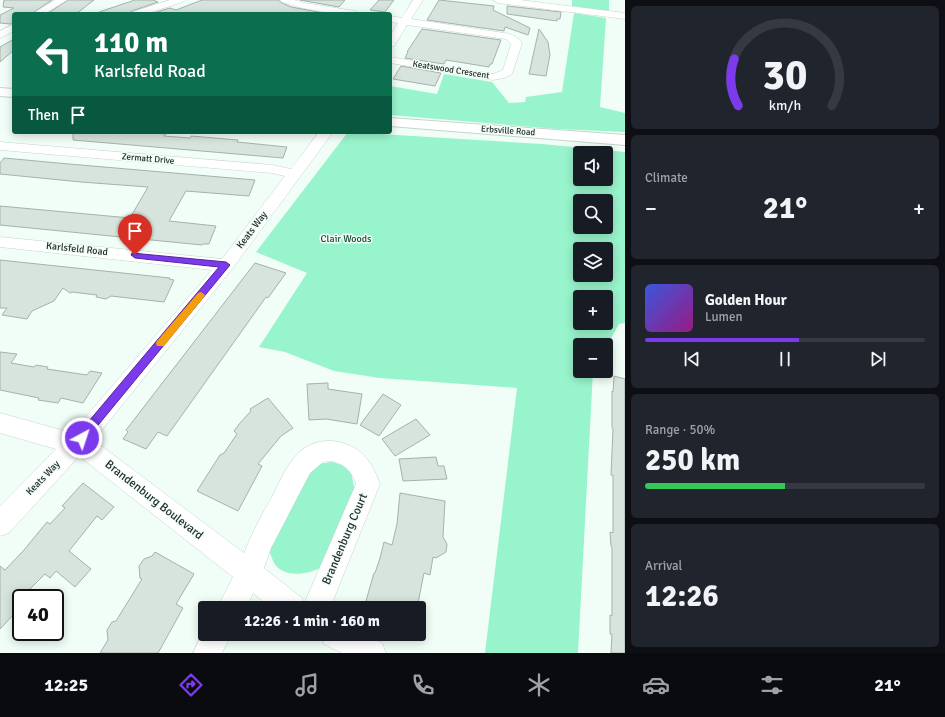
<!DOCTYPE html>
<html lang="en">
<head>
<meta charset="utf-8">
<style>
	body { margin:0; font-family:Signika,sans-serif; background:#20242c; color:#f1f3f6; height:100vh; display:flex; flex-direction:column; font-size:15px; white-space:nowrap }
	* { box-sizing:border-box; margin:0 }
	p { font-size:13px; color:#9ea1a6 }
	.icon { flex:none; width:22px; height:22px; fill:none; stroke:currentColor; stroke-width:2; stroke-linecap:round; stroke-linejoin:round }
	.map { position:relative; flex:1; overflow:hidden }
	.sheet { display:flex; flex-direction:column; gap:6px; padding:6px; background:#0d0f14; width:320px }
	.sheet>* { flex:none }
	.guide { position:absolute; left:12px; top:12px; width:380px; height:122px; border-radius:4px; box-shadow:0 2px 10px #0003; background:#0b6e4f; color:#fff; overflow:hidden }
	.buttons { position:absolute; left:573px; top:146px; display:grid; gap:8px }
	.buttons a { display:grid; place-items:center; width:40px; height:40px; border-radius:4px; background:#171b24; box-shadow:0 2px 10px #0003; font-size:20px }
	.speed { position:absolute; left:12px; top:589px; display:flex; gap:8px; font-size:20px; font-weight:700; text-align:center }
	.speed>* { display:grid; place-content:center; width:52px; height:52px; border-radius:50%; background:#171b24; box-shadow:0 2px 10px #0003; line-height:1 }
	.speed .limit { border:2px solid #111; border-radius:6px; background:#fff; color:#111 }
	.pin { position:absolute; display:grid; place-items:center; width:34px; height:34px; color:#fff; margin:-41px -17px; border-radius:50% 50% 50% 0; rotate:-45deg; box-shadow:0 0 4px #0007 }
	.pin .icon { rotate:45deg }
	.me { position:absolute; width:44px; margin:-22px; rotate:40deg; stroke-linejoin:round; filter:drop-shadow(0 0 3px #0008) }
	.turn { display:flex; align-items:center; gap:14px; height:84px; padding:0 16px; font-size:18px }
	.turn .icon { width:52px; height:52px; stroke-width:2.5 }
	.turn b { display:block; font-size:28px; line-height:34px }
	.then { display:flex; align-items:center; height:38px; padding:0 16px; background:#0003; gap:8px; font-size:15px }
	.big { font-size:30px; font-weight:700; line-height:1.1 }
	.sheet .tile { flex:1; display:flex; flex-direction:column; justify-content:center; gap:6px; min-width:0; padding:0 14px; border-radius:6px; background:#20242c }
	.sheet .dial { align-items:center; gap:0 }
	.dial svg { height:104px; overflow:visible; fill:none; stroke:#363941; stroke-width:7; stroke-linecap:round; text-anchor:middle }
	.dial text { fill:#f1f3f6; stroke:none }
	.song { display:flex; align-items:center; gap:12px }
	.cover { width:48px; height:48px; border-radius:6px; background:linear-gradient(135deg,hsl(230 70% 55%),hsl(310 70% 35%)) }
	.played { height:4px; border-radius:2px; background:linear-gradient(90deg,#7c3aed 55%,#363941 55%) }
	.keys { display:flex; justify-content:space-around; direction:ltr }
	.heat { display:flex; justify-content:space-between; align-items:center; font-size:22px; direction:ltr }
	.charge { height:6px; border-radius:3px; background:linear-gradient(90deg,#34c759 50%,#363941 0) }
	.trip { position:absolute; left:198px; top:601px; width:228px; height:40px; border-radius:4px; background:#171b24; box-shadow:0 2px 10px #0003; font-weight:700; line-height:40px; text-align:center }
	.menu { display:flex; height:64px; justify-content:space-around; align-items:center; background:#090b0e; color:#9ea1a6 }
	.menu .icon { width:28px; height:28px }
	.menu .active { color:#7c3aed }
	.menu b { font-size:18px; color:#f1f3f6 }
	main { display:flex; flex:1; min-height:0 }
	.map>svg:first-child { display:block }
	.green { fill:#98f4cc; fill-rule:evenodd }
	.building { fill:#d6e4dd; stroke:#a5b2ac }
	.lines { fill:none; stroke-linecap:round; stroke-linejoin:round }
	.minor-casing { stroke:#c6d4cd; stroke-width:1 }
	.major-casing { stroke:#c6d4cd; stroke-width:2 }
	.minor { fill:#fff; fill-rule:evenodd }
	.major { fill:#fff; fill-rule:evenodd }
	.route { fill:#7c3aed; stroke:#51269a }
	.slow { fill:#f59e0b }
	.labels { text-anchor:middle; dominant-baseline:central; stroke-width:3; stroke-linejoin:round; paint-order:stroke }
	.far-street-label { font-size:9px; fill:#272c2a; stroke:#f0fef7 }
	.street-label { font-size:10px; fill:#272c2a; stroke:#f0fef7 }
	.park-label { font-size:10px; fill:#154835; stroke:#f0fef7 }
	.near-street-label { font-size:12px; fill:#272c2a; stroke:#f0fef7 }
</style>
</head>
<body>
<main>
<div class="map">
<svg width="625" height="653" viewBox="0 0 625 653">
	<rect width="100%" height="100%" fill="#f0fef7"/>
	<!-- green -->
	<g class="green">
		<polygon points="572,0 609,0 609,11 572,6"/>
		<polygon points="574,13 606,18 600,107 625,113 625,132 557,129 390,115 390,86 437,94 444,74 492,82 509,103 525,102 526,97 562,92"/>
		<path d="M348 132 542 144 625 152V323L619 324 606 347V345H580V371H593L578 653H485L517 388 380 378 334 371 285 352 259 347 307 273 256 252ZM580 153H606V179H580ZM580 201H606V227H580ZM580 249H606V275H580ZM580 297H606V323H580Z"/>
		<path d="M332 462 342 465 351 472 355 492 320 568C307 575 283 578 274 563 272 559 271 554 269 551L308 471 317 464Z"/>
	</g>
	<!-- building -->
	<g class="building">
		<polygon points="4,0 52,0 31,14 14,14 14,23 10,24 0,23 0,15 14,8 3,7"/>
		<polygon points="68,0 94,0 76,14 47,14"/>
		<polygon points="135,0 153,0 158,2 132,11 128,14 99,14 99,12"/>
		<polygon points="202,0 278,0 282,3 291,7 330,14 150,14 170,8 176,10"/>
		<polygon points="300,0 345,0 339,7"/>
		<polygon points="379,0 394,0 385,12 370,10"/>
		<polygon points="439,0 494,6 493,10 530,28 528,35 505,27 504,31 427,20"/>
		<polygon points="507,6 561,12 560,19 557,19 557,21 507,14"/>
		<polygon points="422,29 501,40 492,64 490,64 489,67 446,60 444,64 405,58 408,52 407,52"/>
		<polygon points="539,29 548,42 550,55 546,76 529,74"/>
		<polygon points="14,39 14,50 0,62 0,47"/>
		<polygon points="401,66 441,73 435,86 393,79"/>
		<polygon points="73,132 141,132 166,134 164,136 190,138 191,136 238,140 237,142 287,147 283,158 73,140"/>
		<polygon points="4,158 69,164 255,180 249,196 186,191 169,221 216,226 209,244 203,244 202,245 0,225 0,206 130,218 148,187 81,182 0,174 0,163"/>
		<polygon points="0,260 170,278 169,279 174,280 164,302 111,296 106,299 96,297 97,295 72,292 70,293 63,288 54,301 32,311 27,319 2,315 7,308 0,308"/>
		<polygon points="255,263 286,273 268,298 266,297 249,321 167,436 158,432 146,449 123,439 128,432 126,430 133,421"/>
		<polygon points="0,352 17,354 11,363 34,367 36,365 48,367 47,369 87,375 90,371 102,373 83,403 61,398 58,403 38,400 39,398 0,390"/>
		<polygon points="614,376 625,379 625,653 611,653 612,634 610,634 610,615 612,616 612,547 611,546 610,532 613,533 613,475 611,475 613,429 612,428 612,391 613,392"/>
		<polygon points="328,383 328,389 362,394 357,424 326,419 309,420 307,384"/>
		<polygon points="383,394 401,405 379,436 360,425"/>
		<polygon points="268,398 293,428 281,436 258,464 262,466 238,511 197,491 220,455 224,453 237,434 234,431 240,423 251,411 250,409"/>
		<polygon points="416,419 430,435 395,456 382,439"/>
		<polygon points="436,457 438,466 444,466 447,479 403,481 399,459"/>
		<polygon points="83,483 114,507 102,520 97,516 69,551 91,569 75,587 56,571 50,578 45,574 21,598 21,620 14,614 0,629 0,566 5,570 24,550 47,522 50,524 65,508 62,506"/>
		<polygon points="400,493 445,501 443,537 447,544 446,552 436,558 433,557 430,575 424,573 417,608 386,608 366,601 374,573 375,573 380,558 384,542 392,545 397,524"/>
		<polygon points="155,552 194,574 176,604 183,608 158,653 100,653 108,640 107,630 112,622 116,621 142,579 140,578 139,566 144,559 152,556"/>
	</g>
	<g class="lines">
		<defs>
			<g id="minor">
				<polygon points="55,0 67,0 44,14 32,14"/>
				<polygon points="170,0 185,0 183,2 145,14 130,14 132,12"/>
				<path d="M280 0H294L305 3 355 11 360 14C333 14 308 11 282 2Z"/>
				<path d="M413 0H423L411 19 504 33C511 34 518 37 522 43L512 74 504 78 493 80 390 63V57L493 74 503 70 511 44 506 39 407 25 394 46 390 47V36L398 23 390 22V16L402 18Z"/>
				<polygon points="493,0 520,0 625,13 625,19 498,3"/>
				<polygon points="14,24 14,31 0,38 0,31"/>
				<path d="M319 132H333L232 269 93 441 99 444 244 553C252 533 262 514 273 495 279 483 285 469 294 458 306 442 328 437 346 444 365 451 373 465 380 484L330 608H271L253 593 246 608H217L233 577 79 456 9 533 0 536V506L56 449 0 433V413L72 433 212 270 0 247V237L222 259 285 176 272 173 0 150V142L272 165 291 169ZM329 461C343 462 352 471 356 484L304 604 302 598 264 568 271 548 310 473 323 462Z"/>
				<polygon points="205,628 205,634 231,634 222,653 193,653"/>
				<polygon points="320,634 364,634 382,643 386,653 342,653 324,644"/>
			</g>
			<g id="major">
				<polygon points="0,88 14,89 14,97 0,96"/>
				<polygon points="390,118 625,135 625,145 390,126"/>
			</g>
		</defs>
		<!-- minor casing -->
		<use href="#minor" class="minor-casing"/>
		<!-- major casing -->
		<use href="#major" class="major-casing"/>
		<!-- minor -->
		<use href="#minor" class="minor"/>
		<!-- major -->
		<use href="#major" class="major"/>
	</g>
	<!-- route -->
	<polygon class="route" points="132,253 226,262 230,265 85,441 82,443 78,441 76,438 78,434 219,267 135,258 131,255"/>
	<!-- slow -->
	<polygon class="slow" points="201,292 205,295 204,297 164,346 157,346 156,343 157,341 198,293"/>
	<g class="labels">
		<!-- far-street labels -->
		<g class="far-street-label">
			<text transform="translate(451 70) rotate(9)">Keatswood Crescent</text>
			<text transform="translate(508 131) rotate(4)">Erbsville Road</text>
			<text transform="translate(148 159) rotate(5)">Zermatt Drive</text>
		</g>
		<!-- street labels -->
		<g class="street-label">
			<text transform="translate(252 230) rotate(-53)">Keats Way</text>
			<text transform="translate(77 249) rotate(6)">Karlsfeld Road</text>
			<text transform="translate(43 478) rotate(-46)">Keats Way</text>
		</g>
		<!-- park labels -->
		<g class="park-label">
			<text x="346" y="239">Clair Woods</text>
		</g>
		<!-- near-street labels -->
		<g class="near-street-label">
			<text transform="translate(154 500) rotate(38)">Brandenburg Boulevard</text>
			<text transform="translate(345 539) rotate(-67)">Brandenburg Court</text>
		</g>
	</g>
</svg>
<div class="buttons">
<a><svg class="icon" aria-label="sound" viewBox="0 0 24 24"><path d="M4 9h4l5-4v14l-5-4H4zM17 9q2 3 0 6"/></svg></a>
<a><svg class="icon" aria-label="search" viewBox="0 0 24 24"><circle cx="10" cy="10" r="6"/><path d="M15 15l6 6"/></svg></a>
<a><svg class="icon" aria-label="layers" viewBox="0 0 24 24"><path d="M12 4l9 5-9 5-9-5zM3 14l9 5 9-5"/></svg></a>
<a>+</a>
<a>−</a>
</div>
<div class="speed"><div class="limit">40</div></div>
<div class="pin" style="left:135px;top:255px;background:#d93025"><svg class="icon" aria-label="arrive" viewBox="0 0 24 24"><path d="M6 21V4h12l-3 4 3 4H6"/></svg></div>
<svg class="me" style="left:82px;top:438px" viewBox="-20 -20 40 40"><circle r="17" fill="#7c3aed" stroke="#fff" stroke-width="3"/><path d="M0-11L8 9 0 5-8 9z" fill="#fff"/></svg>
<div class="trip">12:26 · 1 min · 160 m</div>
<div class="guide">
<div class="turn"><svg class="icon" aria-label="left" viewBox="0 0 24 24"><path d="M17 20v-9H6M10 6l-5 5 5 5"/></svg><div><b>110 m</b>Karlsfeld Road</div></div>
<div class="then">Then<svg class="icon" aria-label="arrive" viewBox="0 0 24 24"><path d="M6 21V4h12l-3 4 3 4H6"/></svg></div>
</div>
</div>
<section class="sheet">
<div class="tile dial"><svg viewBox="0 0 100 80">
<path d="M14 69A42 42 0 1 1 86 69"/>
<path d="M14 69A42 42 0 0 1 11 33" stroke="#7c3aed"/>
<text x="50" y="56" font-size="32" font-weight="700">30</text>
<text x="50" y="72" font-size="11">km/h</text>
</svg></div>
<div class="tile"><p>Climate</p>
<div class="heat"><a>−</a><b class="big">21°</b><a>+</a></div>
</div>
<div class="tile">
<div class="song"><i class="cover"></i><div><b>Golden Hour</b><p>Lumen</p></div></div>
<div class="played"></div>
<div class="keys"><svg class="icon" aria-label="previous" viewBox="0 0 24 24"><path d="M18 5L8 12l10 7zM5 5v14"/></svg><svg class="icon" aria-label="pause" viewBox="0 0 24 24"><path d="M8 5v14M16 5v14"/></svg><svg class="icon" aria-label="next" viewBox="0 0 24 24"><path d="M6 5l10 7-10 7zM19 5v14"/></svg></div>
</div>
<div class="tile"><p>Range · 50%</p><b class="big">250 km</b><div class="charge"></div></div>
<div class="tile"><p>Arrival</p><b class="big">12:26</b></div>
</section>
</main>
<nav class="menu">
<b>12:25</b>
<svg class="icon active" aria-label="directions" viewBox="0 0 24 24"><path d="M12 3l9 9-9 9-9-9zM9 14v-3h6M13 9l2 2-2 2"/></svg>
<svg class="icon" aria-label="music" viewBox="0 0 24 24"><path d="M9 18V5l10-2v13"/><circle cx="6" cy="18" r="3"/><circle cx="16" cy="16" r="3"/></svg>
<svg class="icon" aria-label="phone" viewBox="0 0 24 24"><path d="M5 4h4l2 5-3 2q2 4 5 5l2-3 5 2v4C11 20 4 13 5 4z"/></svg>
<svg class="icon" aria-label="climate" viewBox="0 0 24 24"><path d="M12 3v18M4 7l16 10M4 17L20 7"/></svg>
<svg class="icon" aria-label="car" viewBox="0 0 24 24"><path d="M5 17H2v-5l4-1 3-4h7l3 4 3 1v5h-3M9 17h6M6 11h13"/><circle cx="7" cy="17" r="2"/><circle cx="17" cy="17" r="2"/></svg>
<svg class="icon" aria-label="filters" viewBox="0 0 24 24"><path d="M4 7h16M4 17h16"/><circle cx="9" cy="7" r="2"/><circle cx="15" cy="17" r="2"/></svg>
<b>21°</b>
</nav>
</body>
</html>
